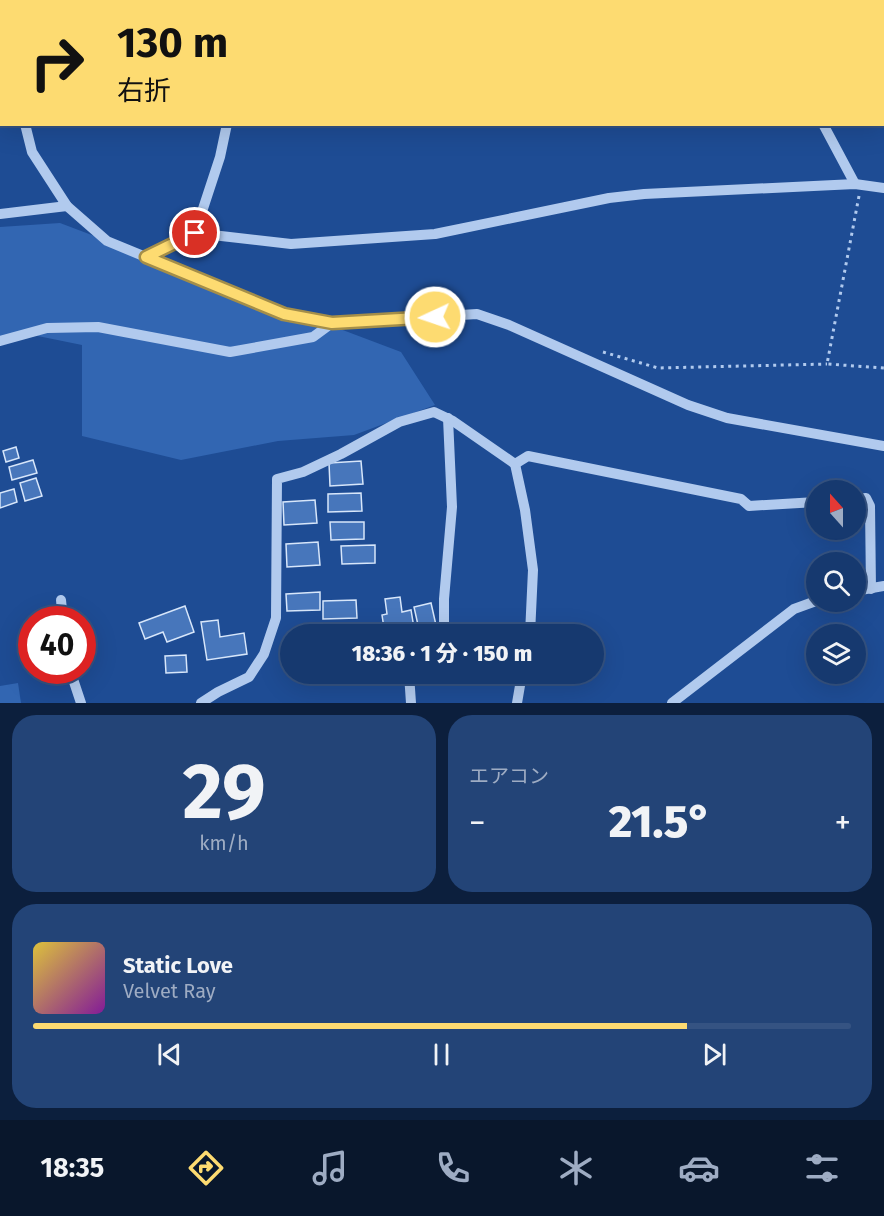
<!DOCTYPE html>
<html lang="ja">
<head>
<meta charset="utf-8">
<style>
	body { margin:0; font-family:"Fira Sans","Noto Sans JP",sans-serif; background:#234477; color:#f1f3f6; height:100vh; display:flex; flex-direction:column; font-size:22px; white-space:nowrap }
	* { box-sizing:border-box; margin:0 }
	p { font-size:20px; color:#9eacc3 }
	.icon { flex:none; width:33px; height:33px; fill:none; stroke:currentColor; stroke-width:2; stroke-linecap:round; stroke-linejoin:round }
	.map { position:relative; height:703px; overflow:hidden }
	.drawer { display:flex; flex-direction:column; gap:12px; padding:12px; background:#0c1f3d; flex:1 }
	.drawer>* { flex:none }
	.banner { position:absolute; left:0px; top:0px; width:885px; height:126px; box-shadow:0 6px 24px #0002,0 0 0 2px #355382; background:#fddb71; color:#111; overflow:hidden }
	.needle { width:39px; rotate:339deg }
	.buttons { position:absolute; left:806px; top:480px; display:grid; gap:12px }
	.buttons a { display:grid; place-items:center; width:60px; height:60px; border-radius:50%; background:#16396f; box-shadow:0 6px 24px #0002,0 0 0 2px #355382; font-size:30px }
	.speed { position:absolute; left:18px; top:606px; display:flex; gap:12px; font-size:30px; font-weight:700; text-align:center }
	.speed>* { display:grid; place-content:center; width:78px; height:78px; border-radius:50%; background:#16396f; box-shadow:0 6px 24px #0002,0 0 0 2px #355382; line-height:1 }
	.speed .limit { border:9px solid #d22; background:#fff; color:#111 }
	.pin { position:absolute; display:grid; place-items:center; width:51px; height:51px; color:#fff; margin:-26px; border:3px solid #fff; border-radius:50%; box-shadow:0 2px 6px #0007 }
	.me { position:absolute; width:66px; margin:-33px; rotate:267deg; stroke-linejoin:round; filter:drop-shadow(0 0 4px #0008) }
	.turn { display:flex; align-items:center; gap:21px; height:126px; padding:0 18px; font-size:27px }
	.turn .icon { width:78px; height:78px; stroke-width:2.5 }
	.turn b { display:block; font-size:42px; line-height:51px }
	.big { font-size:45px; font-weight:800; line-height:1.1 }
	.drawer .widget { flex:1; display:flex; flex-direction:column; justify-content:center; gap:9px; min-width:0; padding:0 21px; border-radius:24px; background:#234477 }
	.drawer .dial { align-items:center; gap:0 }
	.dial b { font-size:78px; line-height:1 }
	.song { display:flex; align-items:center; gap:18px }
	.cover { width:72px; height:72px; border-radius:9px; background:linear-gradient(135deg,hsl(50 70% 55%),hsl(290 70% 35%)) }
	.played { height:6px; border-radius:3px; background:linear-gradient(90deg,#fddb71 80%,#355382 80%) }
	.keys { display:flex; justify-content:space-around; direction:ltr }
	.heat { display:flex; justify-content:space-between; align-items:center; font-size:33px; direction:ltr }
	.drawer .tiles { flex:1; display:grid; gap:12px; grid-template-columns:1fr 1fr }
	.widget:last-child { grid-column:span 2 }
	.trip { position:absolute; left:280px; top:624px; width:324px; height:60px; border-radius:30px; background:#16396f; box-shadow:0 6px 24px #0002,0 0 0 2px #355382; font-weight:800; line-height:60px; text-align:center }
	.dock { display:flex; height:96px; justify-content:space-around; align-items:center; background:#09172c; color:#9eacc3 }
	.dock .icon { width:42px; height:42px }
	.dock .on { color:#fddb71 }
	.dock b { font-size:27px; color:#f1f3f6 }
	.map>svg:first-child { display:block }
	.green { fill:#3266b2 }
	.building { fill:#4776bb; stroke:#d7e6fa; stroke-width:1.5 }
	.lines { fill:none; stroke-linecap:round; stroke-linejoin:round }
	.path { stroke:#b1caee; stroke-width:3; stroke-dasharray:3 4.5; stroke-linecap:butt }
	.minor { stroke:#b1caee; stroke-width:10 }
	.route-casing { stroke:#a48e49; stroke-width:15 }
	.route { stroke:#fddb71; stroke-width:10 }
</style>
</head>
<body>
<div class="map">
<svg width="884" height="703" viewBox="0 0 884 703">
	<rect width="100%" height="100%" fill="#1e4c94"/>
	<!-- green -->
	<g class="green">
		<polygon points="60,223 401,352 435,405 354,435 278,441 181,460 82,436 82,345 28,334 0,339 0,227"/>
		<polygon points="18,683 21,703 0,703 0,686"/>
	</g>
	<!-- building -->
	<g class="building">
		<polygon points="16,447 19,458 6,462 3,451"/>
		<polygon points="33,460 37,473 12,480 9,467"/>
		<polygon points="361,461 363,484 330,486 329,463"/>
		<polygon points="36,478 42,496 25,501 20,483"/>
		<polygon points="14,489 17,502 0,508 0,493"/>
		<polygon points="361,493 362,511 328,512 328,494"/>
		<polygon points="315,500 317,523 284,525 283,502"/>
		<polygon points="330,522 364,522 364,539 331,540"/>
		<polygon points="318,542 320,565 287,567 286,544"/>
		<polygon points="375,545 375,563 342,564 341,546"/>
		<polygon points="320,592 320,610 287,611 286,594"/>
		<polygon points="400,597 402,612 411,610 415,634 385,634 382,615 387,614 385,599"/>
		<polygon points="356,600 357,618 323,619 323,601"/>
		<polygon points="431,603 438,634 420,634 414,607"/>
		<polygon points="185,606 194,632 167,642 163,632 145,639 139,623"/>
		<polygon points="218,620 220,637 244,633 247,654 207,660 201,622"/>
		<polygon points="186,655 187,672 166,673 165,656"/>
	</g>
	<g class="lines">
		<!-- path -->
		<g class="path">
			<polyline points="859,196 827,364 884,368"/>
			<polyline points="603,352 658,368 827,364"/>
		</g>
		<!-- minor -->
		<g class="minor">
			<polyline points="217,0 217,2"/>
			<polyline points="772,0 772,2"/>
			<polyline points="21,2 21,0"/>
			<polyline points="25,124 32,152 67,206 107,241 284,314 332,323 477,314 509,325 688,405 727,418 884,446"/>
			<polyline points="823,124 855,184"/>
			<polyline points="0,214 67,206"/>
			<polyline points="195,233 220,157 227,124"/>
			<polyline points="146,257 195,233 291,244 435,234 609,198 644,194 855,184 884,188"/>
			<polyline points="0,341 47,328 98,327 230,352 313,337 332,323"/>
			<polyline points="515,464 525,510 533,570 530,634"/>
			<polyline points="855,499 866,498 870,506 871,589"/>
			<polyline points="855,591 884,586"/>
			<polyline points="61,600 63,620"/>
			<polyline points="444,632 444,599 452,507 448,418"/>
			<polyline points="70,670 81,703"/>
			<polyline points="409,674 411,703"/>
			<polyline points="201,703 218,692 249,677 264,654 276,618 277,479 303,472 341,454 399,422 434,412 453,421 515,464 528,456 741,499 749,506 816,502"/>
			<polyline points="517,703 522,674"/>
			<polyline points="672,703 794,609 816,601"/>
		</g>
	</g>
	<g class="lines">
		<defs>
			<polyline id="route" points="195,233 146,257 284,314 332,323 435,317"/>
		</defs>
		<!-- route casing -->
		<use href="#route" class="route-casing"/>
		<!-- route -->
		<use href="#route" class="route"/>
	</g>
</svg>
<div class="buttons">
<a><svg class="needle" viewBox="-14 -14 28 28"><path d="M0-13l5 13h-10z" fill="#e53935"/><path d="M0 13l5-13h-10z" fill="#9eacc3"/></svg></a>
<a><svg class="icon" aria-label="search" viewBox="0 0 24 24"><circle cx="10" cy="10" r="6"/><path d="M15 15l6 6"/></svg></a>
<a><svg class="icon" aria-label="layers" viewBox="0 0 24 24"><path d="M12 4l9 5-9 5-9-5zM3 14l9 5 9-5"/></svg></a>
</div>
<div class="speed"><div class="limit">40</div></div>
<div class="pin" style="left:195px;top:233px;background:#d93025"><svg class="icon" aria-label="arrive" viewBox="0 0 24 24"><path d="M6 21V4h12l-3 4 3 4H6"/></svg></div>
<svg class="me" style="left:435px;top:317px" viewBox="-20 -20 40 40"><circle r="17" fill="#fddb71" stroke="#fff" stroke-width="3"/><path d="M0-11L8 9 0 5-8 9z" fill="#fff"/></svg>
<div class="trip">18:36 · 1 分 · 150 m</div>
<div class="banner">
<div class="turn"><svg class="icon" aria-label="right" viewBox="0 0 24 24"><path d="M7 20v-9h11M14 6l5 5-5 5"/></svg><div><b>130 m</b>右折</div></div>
</div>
</div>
<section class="drawer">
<div class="tiles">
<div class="widget dial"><b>29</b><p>km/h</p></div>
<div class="widget"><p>エアコン</p>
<div class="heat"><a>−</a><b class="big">21.5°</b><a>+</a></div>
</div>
<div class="widget">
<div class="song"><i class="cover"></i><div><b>Static Love</b><p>Velvet Ray</p></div></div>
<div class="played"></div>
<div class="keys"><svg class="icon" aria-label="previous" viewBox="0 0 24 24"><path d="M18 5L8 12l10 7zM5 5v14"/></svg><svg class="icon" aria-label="pause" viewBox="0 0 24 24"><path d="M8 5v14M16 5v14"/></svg><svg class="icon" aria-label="next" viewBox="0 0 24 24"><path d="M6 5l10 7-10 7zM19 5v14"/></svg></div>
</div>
</div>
</section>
<nav class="dock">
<b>18:35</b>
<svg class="icon on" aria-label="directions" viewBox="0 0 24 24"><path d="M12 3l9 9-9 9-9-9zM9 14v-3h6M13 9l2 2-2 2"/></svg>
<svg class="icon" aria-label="music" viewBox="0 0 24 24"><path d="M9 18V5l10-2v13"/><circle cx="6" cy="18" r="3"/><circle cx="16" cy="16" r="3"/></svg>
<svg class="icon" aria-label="phone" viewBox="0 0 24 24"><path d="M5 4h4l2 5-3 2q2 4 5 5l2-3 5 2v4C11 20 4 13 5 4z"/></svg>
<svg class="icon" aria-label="climate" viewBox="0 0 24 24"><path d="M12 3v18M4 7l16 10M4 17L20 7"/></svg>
<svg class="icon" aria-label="car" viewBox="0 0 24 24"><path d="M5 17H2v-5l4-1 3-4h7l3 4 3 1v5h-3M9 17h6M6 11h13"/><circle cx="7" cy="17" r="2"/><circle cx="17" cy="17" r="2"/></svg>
<svg class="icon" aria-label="filters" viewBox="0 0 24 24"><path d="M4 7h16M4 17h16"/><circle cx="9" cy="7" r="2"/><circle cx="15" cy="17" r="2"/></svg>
</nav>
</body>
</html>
